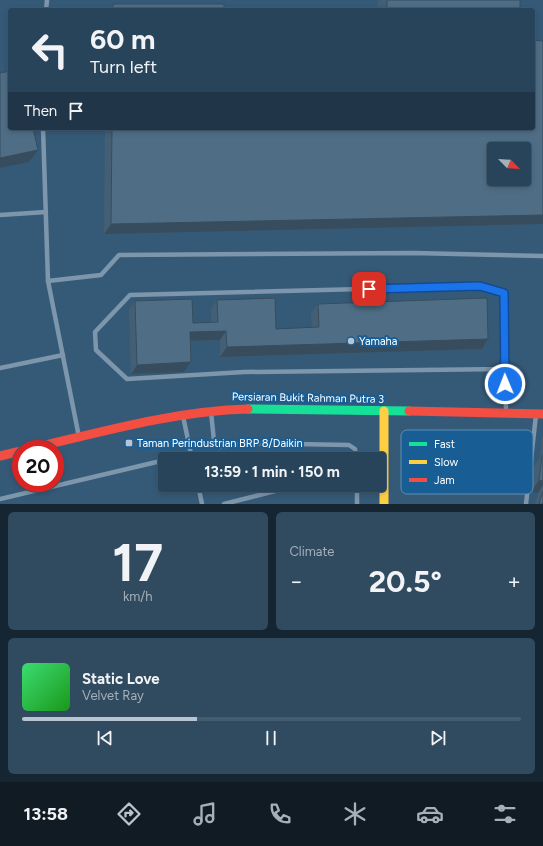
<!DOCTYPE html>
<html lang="en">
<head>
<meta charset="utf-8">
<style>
	body { margin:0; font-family:Figtree,sans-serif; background:#304b60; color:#f1f3f6; height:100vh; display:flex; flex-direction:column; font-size:15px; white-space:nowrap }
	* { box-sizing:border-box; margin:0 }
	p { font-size:13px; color:#a5b0bb }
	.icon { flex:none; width:22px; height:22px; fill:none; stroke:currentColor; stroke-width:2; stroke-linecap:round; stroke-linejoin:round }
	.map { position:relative; height:504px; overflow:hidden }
	.panel { display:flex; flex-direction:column; gap:8px; padding:8px; background:#162532; flex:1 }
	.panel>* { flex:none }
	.guide { position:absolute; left:8px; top:8px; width:527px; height:122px; border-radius:4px; box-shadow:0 2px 6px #0003,0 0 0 1px #445c70; background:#28445a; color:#f1f3f6; overflow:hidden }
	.needle { width:26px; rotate:114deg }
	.tools { position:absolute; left:487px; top:142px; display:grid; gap:8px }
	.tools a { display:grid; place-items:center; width:44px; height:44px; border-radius:4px; background:#28445a; box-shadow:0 2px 6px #0003,0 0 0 1px #445c70; font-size:20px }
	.speed { position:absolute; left:12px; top:440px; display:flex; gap:8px; font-size:20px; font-weight:700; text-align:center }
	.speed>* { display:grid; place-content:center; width:52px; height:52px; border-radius:50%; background:#28445a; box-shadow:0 2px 6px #0003,0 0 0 1px #445c70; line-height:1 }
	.speed .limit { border:6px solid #d22; background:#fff; color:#111 }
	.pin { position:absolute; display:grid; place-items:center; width:34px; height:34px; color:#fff; margin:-17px; border-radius:8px; box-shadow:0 2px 6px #0006 }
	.me { position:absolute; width:44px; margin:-22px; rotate:359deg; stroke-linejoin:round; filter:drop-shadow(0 0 3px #0008) }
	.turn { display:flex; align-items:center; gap:14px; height:84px; padding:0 16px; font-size:18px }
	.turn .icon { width:52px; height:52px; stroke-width:2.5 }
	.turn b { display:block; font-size:28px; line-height:34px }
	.then { display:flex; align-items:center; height:38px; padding:0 16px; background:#0003; gap:8px; font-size:15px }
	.big { font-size:30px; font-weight:700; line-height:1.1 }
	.panel .widget { flex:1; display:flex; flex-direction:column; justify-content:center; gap:6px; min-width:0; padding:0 14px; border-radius:6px; background:#304b60 }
	.panel .dial { align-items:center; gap:0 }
	.dial b { font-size:52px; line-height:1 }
	.song { display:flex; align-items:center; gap:12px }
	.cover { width:48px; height:48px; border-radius:6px; background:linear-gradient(135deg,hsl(140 70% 55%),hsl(120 70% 35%)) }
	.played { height:4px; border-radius:2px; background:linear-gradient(90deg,#b8c5d0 35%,#445c70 35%) }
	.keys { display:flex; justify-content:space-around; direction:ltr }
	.heat { display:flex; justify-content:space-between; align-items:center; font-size:22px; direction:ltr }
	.panel .tiles { flex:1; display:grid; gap:8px; grid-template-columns:1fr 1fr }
	.widget:last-child { grid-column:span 2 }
	.trip { position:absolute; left:158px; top:452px; width:228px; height:40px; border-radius:4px; background:#28445a; box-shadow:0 2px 6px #0003,0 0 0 1px #445c70; font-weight:700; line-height:40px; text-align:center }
	.menu { display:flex; height:64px; justify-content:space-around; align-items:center; background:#101b24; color:#a5b0bb }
	.menu .icon { width:28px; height:28px }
	.menu .selected { color:#b8c5d0 }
	.menu b { font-size:18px; color:#f1f3f6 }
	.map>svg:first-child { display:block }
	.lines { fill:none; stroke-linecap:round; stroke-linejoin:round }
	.lane { stroke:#7d96ab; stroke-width:4.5 }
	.fast { stroke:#16e098; stroke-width:9 }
	.slow { stroke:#ffcf43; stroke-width:9 }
	.jam { stroke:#f24e42; stroke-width:9 }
	.wall { fill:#445f73 }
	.shaded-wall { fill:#374d5e }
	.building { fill:#4f6e86; stroke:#374d5e; fill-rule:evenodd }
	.route-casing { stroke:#114b97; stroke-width:10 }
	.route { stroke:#1a73e8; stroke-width:7 }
	.poi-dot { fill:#b8c5d0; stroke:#185e95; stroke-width:1.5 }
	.labels { text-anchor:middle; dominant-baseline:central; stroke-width:4; stroke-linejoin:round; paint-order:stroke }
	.poi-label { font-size:11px; fill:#fff; stroke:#185e95; text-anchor:start }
	.street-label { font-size:11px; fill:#fff; stroke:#185e95 }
	.key { fill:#185e95; stroke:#5d8eb5; stroke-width:1 }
	.key-label { font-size:11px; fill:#fff }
</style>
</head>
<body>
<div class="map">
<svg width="543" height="504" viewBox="0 0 543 504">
	<rect width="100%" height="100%" fill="#355a78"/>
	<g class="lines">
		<!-- lane -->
		<g class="lane">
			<polyline points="46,10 47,0"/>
			<polyline points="43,128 48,281 79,437"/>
			<polyline points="0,215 46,212"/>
			<polyline points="48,281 101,275 119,255 414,253 543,256"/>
			<polyline points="0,368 63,355"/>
			<polyline points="505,369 244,372 127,379 96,350 95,332 130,295 480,286 504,293 506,412"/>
			<polyline points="211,412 214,441 220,447 247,443 349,445 355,449 356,459"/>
			<polyline points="183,416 192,459"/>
			<polyline points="169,459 191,454"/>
			<polyline points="198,485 202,504"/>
			<polyline points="357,485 357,504"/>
			<polyline points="0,499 165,460"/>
			<polyline points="224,504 299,485"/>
			<polyline points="526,504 536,415"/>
		</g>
		<!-- fast -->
		<polyline class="fast" points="248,409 409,411"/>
		<!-- slow -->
		<polyline class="slow" points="384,411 384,504"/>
		<!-- jam -->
		<g class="jam">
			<polyline points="409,411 543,414"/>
			<path d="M29 449C101 432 174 411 248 409"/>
			<polyline points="0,456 21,451"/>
		</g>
	</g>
	<!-- wall -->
	<g class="wall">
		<polygon points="380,0 520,0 520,10 378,10 378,2"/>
		<polygon points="113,4 224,10 109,10"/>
		<polygon points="105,128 533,128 104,234"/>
		<polygon points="217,300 276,329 312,328 311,313 318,304 488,339 482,349 220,357 220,340 190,341 191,362 184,372 131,374 129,310 135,301 193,323 211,323 211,309"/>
		<polygon points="543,437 543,504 535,504 538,493 531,492 534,467 540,458 542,438"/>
	</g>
	<!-- shaded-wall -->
	<g class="shaded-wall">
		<polygon points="38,150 29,162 0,168 0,158"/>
		<polygon points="543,215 543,224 104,234 111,224"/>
		<polygon points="226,331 220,340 184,341 190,332"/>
		<polygon points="488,339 482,349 220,357 227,347"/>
		<polygon points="191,362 184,372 131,374 137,365"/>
		<polygon points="539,480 543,481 543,485 538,493 531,492"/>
	</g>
	<!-- building -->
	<g class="building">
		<rect x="387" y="0" width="133" height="10"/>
		<rect x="113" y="4" width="111" height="6"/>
		<path d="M533 40 543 41V215L111 224 112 128H533ZM494 149H524V179H494Z"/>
		<polygon points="10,71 10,128 33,128 38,150 0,158 0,73"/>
		<polygon points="275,298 276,329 319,327 318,304 487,298 488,339 227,347 226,331 190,332 191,362 137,365 135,301 192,299 193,323 218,322 217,300"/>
		<polygon points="542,456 543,456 543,481 539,480"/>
		<polygon points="543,491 543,504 539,504"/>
	</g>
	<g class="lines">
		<defs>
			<polyline id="route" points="369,289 480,286 504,293 505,384"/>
		</defs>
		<!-- route casing -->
		<use href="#route" class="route-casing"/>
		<!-- route -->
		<use href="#route" class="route"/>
	</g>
	<!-- markers -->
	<g class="poi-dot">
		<circle cx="351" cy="341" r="4"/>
		<rect x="125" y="439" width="8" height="8" rx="2"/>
	</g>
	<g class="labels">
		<!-- poi labels -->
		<g class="poi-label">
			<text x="359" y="341">Yamaha</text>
			<text x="137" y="443">Taman Perindustrian BRP 8/Daikin</text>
		</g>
		<!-- street labels -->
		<g class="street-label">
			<text transform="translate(308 398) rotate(1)">Persiaran Bukit Rahman Putra 3</text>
		</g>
	</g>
	<!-- legend -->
	<rect x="401" y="430" width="132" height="64" rx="6" class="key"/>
	<rect x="409" y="442" width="18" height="4" fill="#16e098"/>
	<rect x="409" y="460" width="18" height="4" fill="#ffcf43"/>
	<rect x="409" y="478" width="18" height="4" fill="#f24e42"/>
	<g class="key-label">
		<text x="434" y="448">Fast</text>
		<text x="434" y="466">Slow</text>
		<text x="434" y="484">Jam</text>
	</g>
</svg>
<div class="tools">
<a><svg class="needle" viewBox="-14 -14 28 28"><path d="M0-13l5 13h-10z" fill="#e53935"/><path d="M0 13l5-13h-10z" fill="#a5b0bb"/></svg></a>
</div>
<div class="speed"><div class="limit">20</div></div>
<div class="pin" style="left:369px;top:289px;background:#d93025"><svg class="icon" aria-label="arrive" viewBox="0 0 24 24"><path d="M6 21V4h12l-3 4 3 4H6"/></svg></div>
<svg class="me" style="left:505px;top:384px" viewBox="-20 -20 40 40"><circle r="17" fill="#1a73e8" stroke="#fff" stroke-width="3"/><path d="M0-11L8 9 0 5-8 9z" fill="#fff"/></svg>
<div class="trip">13:59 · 1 min · 150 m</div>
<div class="guide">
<div class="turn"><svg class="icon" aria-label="left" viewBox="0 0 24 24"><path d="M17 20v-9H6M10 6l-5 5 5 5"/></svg><div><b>60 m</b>Turn left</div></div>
<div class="then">Then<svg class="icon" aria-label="arrive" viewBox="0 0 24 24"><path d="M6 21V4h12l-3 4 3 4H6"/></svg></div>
</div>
</div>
<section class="panel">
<div class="tiles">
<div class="widget dial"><b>17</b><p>km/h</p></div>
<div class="widget"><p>Climate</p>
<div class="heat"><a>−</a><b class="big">20.5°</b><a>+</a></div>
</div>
<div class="widget">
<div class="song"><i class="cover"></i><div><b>Static Love</b><p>Velvet Ray</p></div></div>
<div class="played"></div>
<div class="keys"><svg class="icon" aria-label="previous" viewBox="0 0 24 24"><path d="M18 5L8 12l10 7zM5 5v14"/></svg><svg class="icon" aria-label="pause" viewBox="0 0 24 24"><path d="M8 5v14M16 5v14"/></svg><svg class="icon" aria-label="next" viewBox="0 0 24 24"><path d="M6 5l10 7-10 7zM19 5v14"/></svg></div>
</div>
</div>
</section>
<nav class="menu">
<b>13:58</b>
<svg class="icon selected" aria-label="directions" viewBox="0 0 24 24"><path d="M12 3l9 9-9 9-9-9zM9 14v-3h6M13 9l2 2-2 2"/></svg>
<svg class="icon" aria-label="music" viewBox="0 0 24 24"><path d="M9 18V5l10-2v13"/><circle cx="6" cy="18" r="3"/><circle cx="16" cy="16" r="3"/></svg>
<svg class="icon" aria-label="phone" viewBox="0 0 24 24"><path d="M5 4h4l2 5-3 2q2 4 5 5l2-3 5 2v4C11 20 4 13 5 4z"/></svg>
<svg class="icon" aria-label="climate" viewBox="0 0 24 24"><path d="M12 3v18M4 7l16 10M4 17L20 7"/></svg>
<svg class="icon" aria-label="car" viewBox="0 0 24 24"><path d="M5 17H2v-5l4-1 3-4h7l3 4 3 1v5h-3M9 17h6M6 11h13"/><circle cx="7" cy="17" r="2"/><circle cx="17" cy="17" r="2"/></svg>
<svg class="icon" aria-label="filters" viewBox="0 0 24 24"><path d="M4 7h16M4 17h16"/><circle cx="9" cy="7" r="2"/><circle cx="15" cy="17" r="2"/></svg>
</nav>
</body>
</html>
